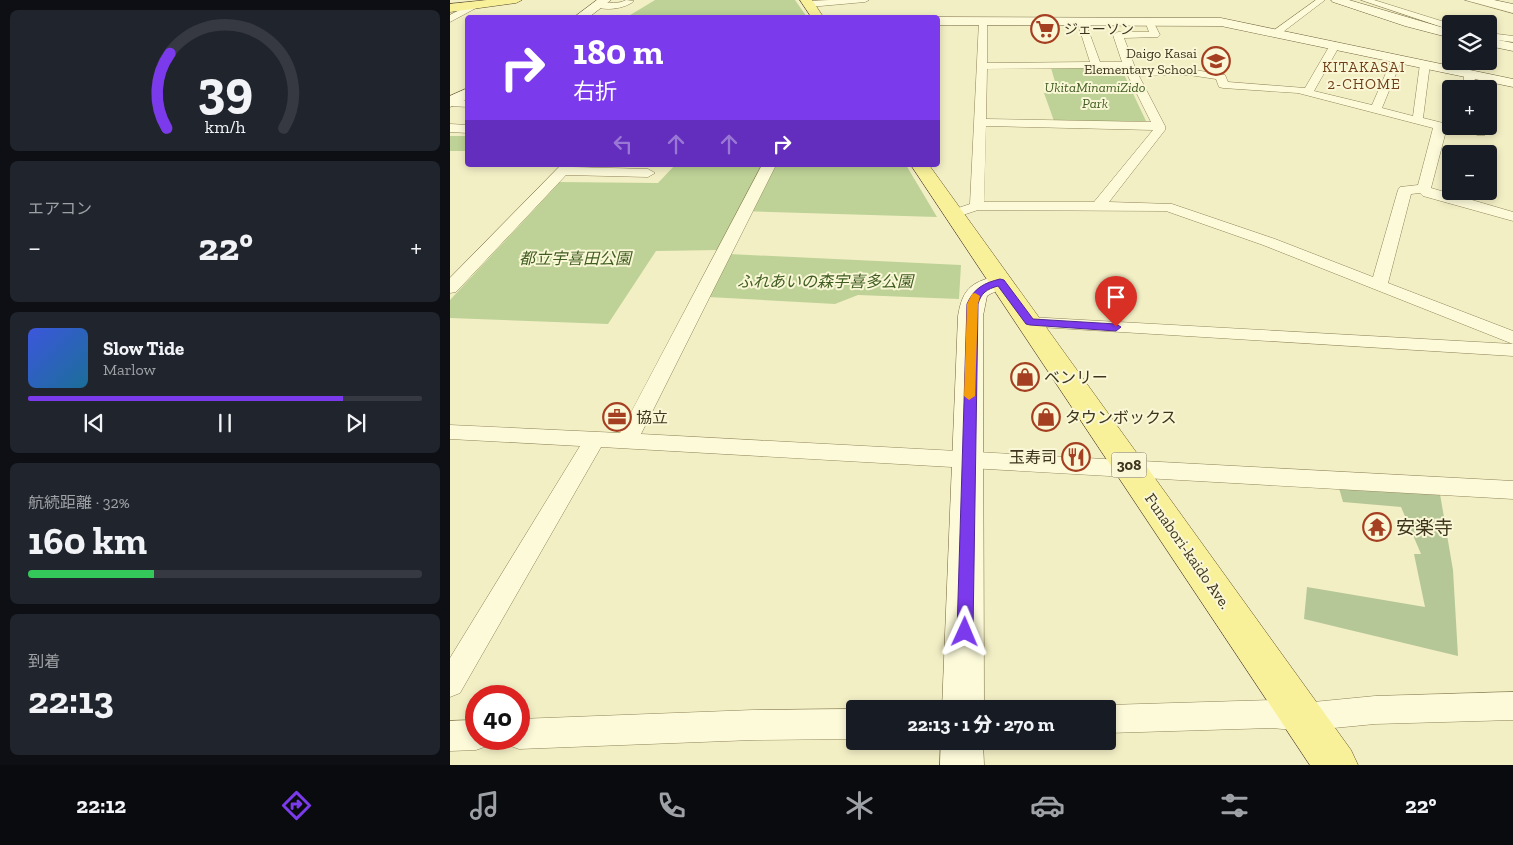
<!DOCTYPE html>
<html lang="ja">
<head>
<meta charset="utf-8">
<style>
	body { margin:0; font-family:"Zilla Slab","Noto Sans JP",serif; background:#20242c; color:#f1f3f6; height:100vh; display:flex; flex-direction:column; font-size:19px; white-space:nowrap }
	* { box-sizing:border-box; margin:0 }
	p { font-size:16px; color:#9ea1a6 }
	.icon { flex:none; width:28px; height:28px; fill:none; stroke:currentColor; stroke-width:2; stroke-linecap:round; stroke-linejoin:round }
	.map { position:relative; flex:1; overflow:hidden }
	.side { display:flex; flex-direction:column; gap:10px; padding:10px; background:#0d0f14; width:450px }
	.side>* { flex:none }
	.hud { position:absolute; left:15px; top:15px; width:475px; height:152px; border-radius:5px; box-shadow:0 2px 8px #0003; background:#7c3aed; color:#fff; overflow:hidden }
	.buttons { position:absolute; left:992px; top:15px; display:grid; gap:10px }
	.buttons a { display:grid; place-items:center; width:55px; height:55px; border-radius:5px; background:#171b24; box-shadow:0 2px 8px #0003; font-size:25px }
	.speed { position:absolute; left:15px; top:685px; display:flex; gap:10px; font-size:25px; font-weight:700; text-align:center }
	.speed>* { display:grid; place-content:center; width:65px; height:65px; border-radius:50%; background:#171b24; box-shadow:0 2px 8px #0003; line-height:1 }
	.speed .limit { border:8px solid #d22; background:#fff; color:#111 }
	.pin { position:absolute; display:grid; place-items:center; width:42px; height:42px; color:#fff; margin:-51px -21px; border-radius:50% 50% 50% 0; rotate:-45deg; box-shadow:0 0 5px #0007 }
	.pin .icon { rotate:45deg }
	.me { position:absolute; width:55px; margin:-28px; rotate:1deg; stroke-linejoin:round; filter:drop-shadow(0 0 4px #0008) }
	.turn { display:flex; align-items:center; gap:18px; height:105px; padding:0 25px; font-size:22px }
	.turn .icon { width:65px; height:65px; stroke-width:2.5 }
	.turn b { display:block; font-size:35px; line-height:42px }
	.lanes { display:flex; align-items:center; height:48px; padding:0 25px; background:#0003; justify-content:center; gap:25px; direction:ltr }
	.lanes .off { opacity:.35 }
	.big { font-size:38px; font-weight:800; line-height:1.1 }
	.side .tile { flex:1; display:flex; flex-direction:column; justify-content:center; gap:8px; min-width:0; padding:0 18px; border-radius:8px; background:#20242c }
	.side .dial { align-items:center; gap:0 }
	.dial svg { height:130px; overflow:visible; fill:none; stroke:#363941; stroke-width:7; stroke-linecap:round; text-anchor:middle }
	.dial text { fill:#f1f3f6; stroke:none }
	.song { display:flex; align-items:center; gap:15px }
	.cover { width:60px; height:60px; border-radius:8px; background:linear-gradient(135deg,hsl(230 70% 55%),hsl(200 70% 35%)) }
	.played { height:5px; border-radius:2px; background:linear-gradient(90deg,#7c3aed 80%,#363941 80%) }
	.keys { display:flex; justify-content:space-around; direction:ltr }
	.heat { display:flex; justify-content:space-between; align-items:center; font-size:28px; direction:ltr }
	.charge { height:8px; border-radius:4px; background:linear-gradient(90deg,#34c759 32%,#363941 0) }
	.trip { position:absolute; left:396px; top:700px; width:270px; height:50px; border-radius:5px; background:#171b24; box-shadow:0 2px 8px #0003; font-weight:800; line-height:50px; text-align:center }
	.menu { display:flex; height:80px; justify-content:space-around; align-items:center; background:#090b0e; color:#9ea1a6 }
	.menu .icon { width:35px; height:35px }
	.menu .current { color:#7c3aed }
	.menu b { font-size:22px; color:#f1f3f6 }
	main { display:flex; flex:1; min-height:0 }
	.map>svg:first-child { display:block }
	.green { fill:#bed297 }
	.cemetery { fill:#b6c797 }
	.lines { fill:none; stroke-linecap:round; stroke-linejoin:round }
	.street-casing { stroke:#908358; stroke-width:1 }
	.secondary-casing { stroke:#72633c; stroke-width:1 }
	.primary-casing { stroke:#5e4f2d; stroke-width:1 }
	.street { fill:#fcfad9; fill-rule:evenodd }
	.secondary { fill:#fcfad9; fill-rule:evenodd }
	.primary { fill:#f9f19a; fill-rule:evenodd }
	.route { fill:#7c3aed; stroke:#51269a }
	.slow { fill:#f59e0b }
	.labels { text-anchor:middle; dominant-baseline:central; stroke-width:4; stroke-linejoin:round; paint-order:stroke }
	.far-poi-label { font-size:14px; fill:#3f351e; stroke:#f9f7d5; text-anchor:start }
	.far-park-label { font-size:14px; font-style:italic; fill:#415d22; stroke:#f9f7d5 }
	.far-neighbourhood-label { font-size:15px; letter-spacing:1px; fill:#703f19; stroke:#f9f7d5 }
	.shield { fill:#f9f7d5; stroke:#776f55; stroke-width:1 }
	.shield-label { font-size:15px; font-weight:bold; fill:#3f351e }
	.park-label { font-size:16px; font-style:italic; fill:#415d22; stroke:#f9f7d5 }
	.poi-label { font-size:16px; fill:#3f351e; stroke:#f9f7d5; text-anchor:start }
	.street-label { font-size:16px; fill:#3f351e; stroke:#f9f7d5 }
	.near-poi-label { font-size:19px; fill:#3f351e; stroke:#f9f7d5; text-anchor:start }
</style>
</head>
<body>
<main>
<section class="side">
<div class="tile dial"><svg viewBox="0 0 100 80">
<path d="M14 69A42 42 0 1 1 86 69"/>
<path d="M14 69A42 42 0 0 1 16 23" stroke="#7c3aed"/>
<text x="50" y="56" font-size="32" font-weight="700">39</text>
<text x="50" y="72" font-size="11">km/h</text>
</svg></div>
<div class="tile"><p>エアコン</p>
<div class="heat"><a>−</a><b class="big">22°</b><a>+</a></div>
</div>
<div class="tile">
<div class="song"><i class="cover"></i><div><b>Slow Tide</b><p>Marlow</p></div></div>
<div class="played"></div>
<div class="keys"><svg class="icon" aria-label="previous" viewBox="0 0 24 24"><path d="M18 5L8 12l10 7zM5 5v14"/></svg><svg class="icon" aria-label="pause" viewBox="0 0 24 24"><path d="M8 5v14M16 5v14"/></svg><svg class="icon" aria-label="next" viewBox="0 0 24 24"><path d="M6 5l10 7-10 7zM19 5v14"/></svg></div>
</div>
<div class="tile"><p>航続距離 · 32%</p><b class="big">160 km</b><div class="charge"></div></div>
<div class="tile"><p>到着</p><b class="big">22:13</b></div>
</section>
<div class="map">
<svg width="1063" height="765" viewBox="0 0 1063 765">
	<rect width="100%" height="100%" fill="#f3efc5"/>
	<!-- green -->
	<g class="green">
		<polygon points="205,0 345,0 357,17 177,17"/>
		<polygon points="601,68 671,68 696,121 604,121 594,93 608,92"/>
		<rect x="0" y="136" width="17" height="15"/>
		<polygon points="225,165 456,165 487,217 290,211 269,250 206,251 158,324 0,318 0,300 108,184 107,182 208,183"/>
		<polygon points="279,254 511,265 509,299 408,295 385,304 258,297"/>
	</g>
	<!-- cemetery -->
	<polygon class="cemetery" points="889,488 990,494 1003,570 1008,656 854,619 857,587 975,607 964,554 971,554 951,507 893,502"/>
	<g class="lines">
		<defs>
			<g id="street">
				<path d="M176 0 184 1C175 9 153 12 143 5 152 0 166 6 176 0Z"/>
				<polygon points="380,0 419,0 415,2 359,7 355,4 359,1"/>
				<polygon points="866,0 875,0 829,35 823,35 823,31"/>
				<polygon points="911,0 924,0 1001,24 1001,30"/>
				<polygon points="1015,0 1030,0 1063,7 1063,13"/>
				<polygon points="25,2 29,5 28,7 0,22 0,15"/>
				<path d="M533 18 537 21V63L640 62 627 21 631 18 635 21 650 62H672L663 35 668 32H699L695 21 699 18 703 21 710 35 708 37 674 38 686 70 739 69 775 75 778 82 855 88 880 45 885 42 890 45 864 91 922 105 942 59 947 56 952 59 932 108 963 116 970 64 971 62H979L980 64 973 118 993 123 996 131 981 188 1063 212V221L973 196 970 193 961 194 938 283 1063 331V344L813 245 716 211 528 210 504 218 499 217 497 214 499 211 520 204 529 21ZM643 68H674L701 122 536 119 537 69ZM739 75 766 79 769 87 773 88 848 93 983 128 968 185 950 187 948 190 923 277 825 239 722 204 659 202 715 130V126L689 76ZM536 126 703 130 644 202H534Z"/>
				<polygon points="1039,33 1063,36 1063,42 1039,39"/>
				<polygon points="1019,71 1024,74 1026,89 1014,89 1014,74"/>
				<polygon points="0,100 18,101 18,107 0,106"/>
				<polygon points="0,124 18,125 18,133 0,132"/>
				<polygon points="1023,126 1035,126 1037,132 1035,135 1027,135"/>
				<polygon points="111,165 125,165 123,167 198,169 205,173 198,177 116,175 6,292 0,293 0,278"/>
				<polygon points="312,165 326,165 191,434 1063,481 1063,499 151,447 10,693 0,697 0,658 130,446 0,439 0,425 170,433"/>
				<polygon points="579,317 1063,344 1063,356 573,326 570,322 573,318"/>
				<polygon points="1063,692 1063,720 925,724 853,731 822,728 658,733 658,709 647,709 658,705 822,700 853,703 925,696"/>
				<polygon points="405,709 405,739 303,740 69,749 58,745 56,739 69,739 69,719 303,710"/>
				<polygon points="26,720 26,739 40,739 37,746 26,750 0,751 0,721"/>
			</g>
			<g id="secondary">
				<polygon points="147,0 161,0 138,18 123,18"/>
				<polygon points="881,0 899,0 1001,30 1001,38 955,26 883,2"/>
				<polygon points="1023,0 1044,0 1063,4 1063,12 1025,2"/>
				<polygon points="488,17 771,18 1063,79 1063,87 771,26 488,25"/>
				<polygon points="1039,38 1063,43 1063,51 1039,46"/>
				<polygon points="18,88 18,99 0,107 0,96"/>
				<path d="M550 275 558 277 562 282C556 290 545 290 537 296L533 316 534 709H492L508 316C513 286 523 282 550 275Z"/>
				<polygon points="491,741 533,741 534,765 490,765"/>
			</g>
			<g id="primary">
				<polygon points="37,0 72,0 66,3 0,12 0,4"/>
				<polygon points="350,0 362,0 374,18 362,18"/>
				<polygon points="461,165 479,165 901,750 908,765 860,765"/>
			</g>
		</defs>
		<!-- street casing -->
		<use href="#street" class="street-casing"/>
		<!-- secondary casing -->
		<use href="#secondary" class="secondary-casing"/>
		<!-- primary casing -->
		<use href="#primary" class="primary-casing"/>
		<!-- street -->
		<use href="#street" class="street"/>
		<!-- secondary -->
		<use href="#secondary" class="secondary"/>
		<!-- primary -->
		<use href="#primary" class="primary"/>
	</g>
	<!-- route -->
	<path class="route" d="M550 279 554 280 583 319 666 324 671 327 666 331 580 325 576 324 548 286C537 289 531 293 528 304L523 632 520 637 515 639 509 637 507 632 517 304C524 288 534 283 550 279Z"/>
	<!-- slow -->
	<polygon class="slow" points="525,293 530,296 528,304 525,396 519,400 514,396 517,304 522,294"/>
	<!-- icons -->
	<defs>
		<symbol id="supermarket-ring" viewBox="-11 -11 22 22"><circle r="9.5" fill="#f9f7d5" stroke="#a53f22" stroke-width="1.5"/><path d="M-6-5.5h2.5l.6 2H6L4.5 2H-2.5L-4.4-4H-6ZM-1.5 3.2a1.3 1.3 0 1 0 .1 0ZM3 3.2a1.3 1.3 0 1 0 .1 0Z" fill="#a53f22"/></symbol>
		<symbol id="school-ring" viewBox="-11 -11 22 22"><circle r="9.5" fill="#f9f7d5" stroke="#a53f22" stroke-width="1.5"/><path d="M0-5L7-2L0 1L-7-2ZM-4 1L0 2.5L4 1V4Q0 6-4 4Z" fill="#a53f22"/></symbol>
		<symbol id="shop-ring" viewBox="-11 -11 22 22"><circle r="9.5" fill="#f9f7d5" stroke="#a53f22" stroke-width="1.5"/><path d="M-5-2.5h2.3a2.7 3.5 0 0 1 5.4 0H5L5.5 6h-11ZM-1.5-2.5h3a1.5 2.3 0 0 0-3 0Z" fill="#a53f22"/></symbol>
		<symbol id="office-ring" viewBox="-11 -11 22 22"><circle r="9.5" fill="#f9f7d5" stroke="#a53f22" stroke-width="1.5"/><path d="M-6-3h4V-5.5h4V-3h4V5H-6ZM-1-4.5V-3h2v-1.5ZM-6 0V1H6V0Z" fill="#a53f22"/></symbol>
		<symbol id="restaurant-ring" viewBox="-11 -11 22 22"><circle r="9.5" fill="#f9f7d5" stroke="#a53f22" stroke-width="1.5"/><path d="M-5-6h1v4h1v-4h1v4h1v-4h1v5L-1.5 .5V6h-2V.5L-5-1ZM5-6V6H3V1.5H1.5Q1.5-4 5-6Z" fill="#a53f22"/></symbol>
		<symbol id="temple-ring" viewBox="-11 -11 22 22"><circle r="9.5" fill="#f9f7d5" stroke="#a53f22" stroke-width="1.5"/><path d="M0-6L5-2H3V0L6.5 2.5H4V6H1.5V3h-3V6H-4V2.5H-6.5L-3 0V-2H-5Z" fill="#a53f22"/></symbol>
	</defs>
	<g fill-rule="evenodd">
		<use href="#supermarket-ring" x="579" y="13" width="32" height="32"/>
		<use href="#school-ring" x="750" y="45" width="32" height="32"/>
		<use href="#shop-ring" x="559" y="361" width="32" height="32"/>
		<use href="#office-ring" x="151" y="401" width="32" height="32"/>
		<use href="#shop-ring" x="580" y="401" width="32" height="32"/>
		<use href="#restaurant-ring" x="610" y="441" width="32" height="32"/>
		<use href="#temple-ring" x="911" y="511" width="32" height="32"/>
	</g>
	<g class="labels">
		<!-- far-poi labels -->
		<g class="far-poi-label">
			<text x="614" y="29">ジェーソン</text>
			<text x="747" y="53" text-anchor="end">Daigo Kasai<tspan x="747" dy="16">Elementary School</tspan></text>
		</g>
		<!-- far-park labels -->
		<g class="far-park-label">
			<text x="645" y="87">UkitaMinamiZido<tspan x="645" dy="16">Park</tspan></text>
		</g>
		<!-- far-neighbourhood labels -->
		<g class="far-neighbourhood-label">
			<text x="914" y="67">KITAKASAI<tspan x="914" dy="17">2-CHOME</tspan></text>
		</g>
		<!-- shield labels -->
		<rect class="shield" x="661.5" y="452.5" width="35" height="25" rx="4"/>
		<g class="shield-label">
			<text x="679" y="465">308</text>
		</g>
		<!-- park labels -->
		<g class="park-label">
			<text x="125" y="258">都立宇喜田公園</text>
			<text x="375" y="281">ふれあいの森宇喜多公園</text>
		</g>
		<!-- poi labels -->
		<g class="poi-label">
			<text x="594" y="377">ベンリー</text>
			<text x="186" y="417">協立</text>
			<text x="615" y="417">タウンボックス</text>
			<text x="607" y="457" text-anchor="end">玉寿司</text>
		</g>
		<!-- street labels -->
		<g class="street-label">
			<text transform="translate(738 551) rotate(55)">Funabori-kaido Ave.</text>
		</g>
		<!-- near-poi labels -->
		<g class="near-poi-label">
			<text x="946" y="527">安楽寺</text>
		</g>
	</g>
</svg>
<div class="buttons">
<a><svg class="icon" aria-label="layers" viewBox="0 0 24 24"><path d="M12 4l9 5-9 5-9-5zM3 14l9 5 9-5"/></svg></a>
<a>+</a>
<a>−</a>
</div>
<div class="speed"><div class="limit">40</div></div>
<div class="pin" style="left:666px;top:327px;background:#d93025"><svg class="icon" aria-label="arrive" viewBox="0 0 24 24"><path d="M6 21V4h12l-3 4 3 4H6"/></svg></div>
<svg class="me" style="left:515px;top:632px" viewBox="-20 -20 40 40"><path d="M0-17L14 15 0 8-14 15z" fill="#7c3aed" stroke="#fff" stroke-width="4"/></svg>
<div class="trip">22:13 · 1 分 · 270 m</div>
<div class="hud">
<div class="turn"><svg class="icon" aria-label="right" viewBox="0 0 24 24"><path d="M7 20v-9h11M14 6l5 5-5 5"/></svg><div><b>180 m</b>右折</div></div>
<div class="lanes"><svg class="icon off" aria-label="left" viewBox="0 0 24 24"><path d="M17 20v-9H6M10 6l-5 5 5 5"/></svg><svg class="icon off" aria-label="ahead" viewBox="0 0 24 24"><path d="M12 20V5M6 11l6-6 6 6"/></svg><svg class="icon off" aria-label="ahead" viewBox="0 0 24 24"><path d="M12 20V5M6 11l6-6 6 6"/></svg><svg class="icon" aria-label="right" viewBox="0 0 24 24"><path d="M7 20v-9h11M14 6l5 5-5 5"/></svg></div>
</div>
</div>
</main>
<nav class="menu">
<b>22:12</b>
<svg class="icon current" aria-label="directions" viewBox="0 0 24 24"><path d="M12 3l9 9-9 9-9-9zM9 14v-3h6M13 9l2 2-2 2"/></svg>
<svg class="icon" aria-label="music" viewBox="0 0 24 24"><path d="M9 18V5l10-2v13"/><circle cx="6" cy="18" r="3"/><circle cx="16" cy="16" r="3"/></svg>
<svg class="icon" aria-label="phone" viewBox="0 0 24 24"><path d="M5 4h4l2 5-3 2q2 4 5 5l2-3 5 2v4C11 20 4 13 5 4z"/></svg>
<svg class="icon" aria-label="climate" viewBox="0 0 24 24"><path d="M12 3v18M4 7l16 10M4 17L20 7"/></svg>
<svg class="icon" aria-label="car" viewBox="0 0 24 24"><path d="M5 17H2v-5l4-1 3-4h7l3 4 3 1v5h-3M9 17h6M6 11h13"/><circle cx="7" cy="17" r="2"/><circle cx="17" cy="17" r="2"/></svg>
<svg class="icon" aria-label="filters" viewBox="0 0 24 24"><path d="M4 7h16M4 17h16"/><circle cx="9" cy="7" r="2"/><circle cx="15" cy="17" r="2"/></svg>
<b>22°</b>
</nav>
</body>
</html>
